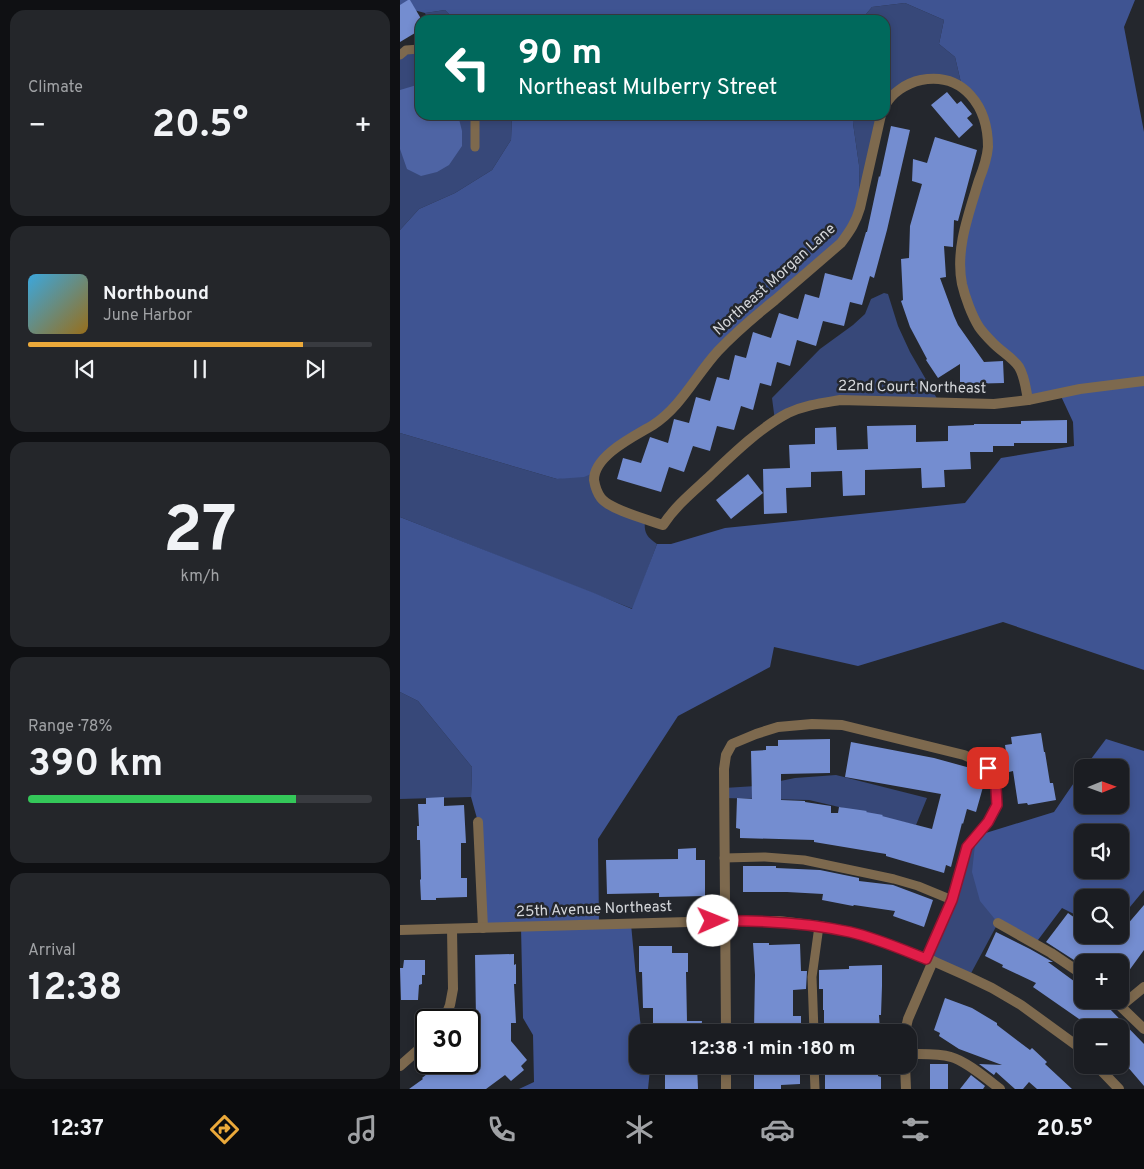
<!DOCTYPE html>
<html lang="en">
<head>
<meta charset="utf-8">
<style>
	body { margin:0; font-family:Overpass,sans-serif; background:#24262a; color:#f1f3f6; height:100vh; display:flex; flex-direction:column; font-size:19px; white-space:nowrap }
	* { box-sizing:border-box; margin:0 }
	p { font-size:16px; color:#a0a2a5 }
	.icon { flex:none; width:28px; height:28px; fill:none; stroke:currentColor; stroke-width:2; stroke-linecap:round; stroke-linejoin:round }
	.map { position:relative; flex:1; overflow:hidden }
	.drawer { display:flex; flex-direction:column; gap:10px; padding:10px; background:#0f1013; width:400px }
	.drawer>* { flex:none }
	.guide { position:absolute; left:15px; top:15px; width:475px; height:105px; border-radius:15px; box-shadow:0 2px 8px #0003,0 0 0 1px #393b40; background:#00695c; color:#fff; overflow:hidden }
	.needle { width:32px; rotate:89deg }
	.fabs { position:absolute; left:674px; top:759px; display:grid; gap:10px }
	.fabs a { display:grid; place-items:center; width:55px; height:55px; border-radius:10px; background:#1b1d22; box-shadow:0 2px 8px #0003,0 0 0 1px #393b40; font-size:25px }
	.speed { position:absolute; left:15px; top:1009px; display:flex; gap:10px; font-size:25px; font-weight:700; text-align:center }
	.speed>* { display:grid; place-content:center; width:65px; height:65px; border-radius:50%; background:#1b1d22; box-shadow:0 2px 8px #0003,0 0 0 1px #393b40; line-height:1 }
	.speed .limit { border:2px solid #111; border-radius:8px; background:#fff; color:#111 }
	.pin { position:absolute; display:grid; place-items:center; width:42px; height:42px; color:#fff; margin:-21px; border-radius:10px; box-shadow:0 2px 8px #0006 }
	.me { position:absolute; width:55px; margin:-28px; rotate:89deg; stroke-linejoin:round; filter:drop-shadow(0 0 4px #0008) }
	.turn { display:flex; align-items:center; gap:18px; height:105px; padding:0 20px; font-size:22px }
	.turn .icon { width:65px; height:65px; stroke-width:2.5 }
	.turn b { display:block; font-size:35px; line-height:42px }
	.big { font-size:38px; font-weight:700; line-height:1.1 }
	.drawer .tile { flex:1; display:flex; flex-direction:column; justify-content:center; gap:8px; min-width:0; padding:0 18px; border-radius:15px; background:#24262a }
	.drawer .dial { align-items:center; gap:0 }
	.dial b { font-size:65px; line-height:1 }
	.song { display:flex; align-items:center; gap:15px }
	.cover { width:60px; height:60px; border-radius:8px; background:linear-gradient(135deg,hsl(200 70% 55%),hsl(40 70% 35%)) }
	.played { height:5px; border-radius:2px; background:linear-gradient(90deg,#eba93a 80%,#393b40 80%) }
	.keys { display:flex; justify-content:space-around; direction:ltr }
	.heat { display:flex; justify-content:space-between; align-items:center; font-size:28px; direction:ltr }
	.charge { height:8px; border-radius:4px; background:linear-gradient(90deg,#34c759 78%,#393b40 0) }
	.trip { position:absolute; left:229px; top:1024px; width:288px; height:50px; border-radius:15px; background:#1b1d22; box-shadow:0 2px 8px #0003,0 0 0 1px #393b40; font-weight:700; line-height:50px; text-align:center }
	.tab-bar { display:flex; height:80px; justify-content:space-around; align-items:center; background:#0b0c0e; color:#a0a2a5 }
	.tab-bar .icon { width:35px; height:35px }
	.tab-bar .selected { color:#eba93a }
	.tab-bar b { font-size:22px; color:#f1f3f6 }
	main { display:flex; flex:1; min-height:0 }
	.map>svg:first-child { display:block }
	.green { fill:#374879 }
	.forest { fill:#3f5492; fill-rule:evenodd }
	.water { fill:#4e64a4 }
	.building { fill:#748dd0 }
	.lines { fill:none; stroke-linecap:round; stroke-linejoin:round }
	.service { stroke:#7d694e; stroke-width:9 }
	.minor { stroke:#7d694e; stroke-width:10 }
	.route-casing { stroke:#92132f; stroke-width:12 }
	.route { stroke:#e11d48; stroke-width:9 }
	.labels { text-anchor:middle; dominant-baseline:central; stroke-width:5; stroke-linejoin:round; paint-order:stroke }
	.street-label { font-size:15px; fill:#d5d7db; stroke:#24272d }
</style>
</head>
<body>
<main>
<section class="drawer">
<div class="tile"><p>Climate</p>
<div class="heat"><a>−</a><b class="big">20.5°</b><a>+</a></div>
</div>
<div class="tile">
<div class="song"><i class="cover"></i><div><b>Northbound</b><p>June Harbor</p></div></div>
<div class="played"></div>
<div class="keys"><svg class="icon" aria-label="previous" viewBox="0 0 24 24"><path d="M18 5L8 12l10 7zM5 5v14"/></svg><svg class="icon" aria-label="pause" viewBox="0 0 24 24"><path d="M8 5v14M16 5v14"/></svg><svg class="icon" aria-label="next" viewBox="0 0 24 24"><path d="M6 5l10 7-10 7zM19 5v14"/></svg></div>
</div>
<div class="tile dial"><b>27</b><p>km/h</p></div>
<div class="tile"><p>Range · 78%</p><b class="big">390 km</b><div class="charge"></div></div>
<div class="tile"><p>Arrival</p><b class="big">12:38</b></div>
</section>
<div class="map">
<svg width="744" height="1089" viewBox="0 0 744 1089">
	<rect width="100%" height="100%" fill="#24272d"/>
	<!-- green -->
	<g class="green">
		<polygon points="505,3 544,20 539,44 555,57 562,87 549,81 511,82 485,106 485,20 461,20 472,7"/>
		<polygon points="45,10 55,20 28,20 25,13"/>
		<polygon points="20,49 20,115 112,115 111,140 92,170 55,193 19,209 0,230 0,55"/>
		<polygon points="453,115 481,115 460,208 459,165 453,123"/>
		<polygon points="484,293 488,294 498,326 510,352 539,402 440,400 375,421 372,398 420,349 453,325 465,314 471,299"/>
		<path d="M0 433 157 479 196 472 201 498 245 518C244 532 245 536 257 544L233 609 0 517Z"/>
		<polygon points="0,692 18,701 72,767 71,797 0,799"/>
		<polygon points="436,775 527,798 516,825 409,800 324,798 324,788 356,786 395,778"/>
		<polygon points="576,836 598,923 569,977 526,959"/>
	</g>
	<!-- forest -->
	<g class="forest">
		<polygon points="0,0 735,0 724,27 744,132 744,670 603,622 458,666 374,647 370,667 278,716 198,839 199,925 231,924 240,1020 242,1032 238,1032 238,1065 249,1065 250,1069 248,1089 119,1089 134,1082 133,1035 123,1018 121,927 83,928 78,822 71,797 72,767 18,701 0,692 0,517 194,593 232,609 257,544 271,544 325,528 565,503 601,458 674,446 673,422 660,394 628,400 624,379 579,327 559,267 586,161 584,119 562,87 555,57 539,44 544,20 505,3 472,7 461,20 55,20 45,10 25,13 10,9 0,11"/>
		<polygon points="112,115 453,115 453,123 459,165 460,208 451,230 339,330 275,407 222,444 196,472 184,477 157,479 0,433 0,230 19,209 55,193 92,170 111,140"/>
		<path d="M706 739 744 751V890L720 919V898H682V918L662 908 635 944 598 923 580 901 572 872 576 836 654 812 682 771V805H720V768L685 767ZM682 832H720V870H682Z"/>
	</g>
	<!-- water -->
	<polygon class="water" points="20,84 20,115 58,115 62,131 62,146 49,165 37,172 21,176 7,169 0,149 0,90"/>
	<!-- building -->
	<g class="building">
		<polygon points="8,0 10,0 20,17 20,30 0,42 0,5"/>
		<polygon points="547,92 557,104 561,101 572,114 567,118 573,125 559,138 531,105"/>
		<polygon points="491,126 510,130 487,230 474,278 470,276 462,305 450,302 444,326 423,321 416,346 397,340 390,366 377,362 371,386 360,383 353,410 341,406 334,430 317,426 310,451 293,446 284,472 269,467 261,492 217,479 223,458 241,463 250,437 268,443 274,419 289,423 296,397 310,401 317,377 329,380 335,355 346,358 353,332 371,338 379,313 398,319 405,294 419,298 425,273 452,280 466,232 467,232 479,176 480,177"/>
		<polygon points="535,137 577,150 558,221 554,220 553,247 544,246 546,277 540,278 554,316 558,325 584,362 603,361 604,383 564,384 564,382 560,382 560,364 538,378 526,360 527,359 510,327 501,301 503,300 501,259 509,258 510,226 522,184 512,181 513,159 527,163"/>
		<polygon points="667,420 667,443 614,443 614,446 593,446 593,452 570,452 571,469 544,470 545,487 522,488 521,468 465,470 465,495 443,496 442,471 411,472 411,487 386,488 387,513 364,514 363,469 390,468 389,445 415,444 415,428 436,427 437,450 468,449 467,426 516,425 516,442 548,441 548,426 574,425 574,424 621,424 621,421"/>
		<polygon points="348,474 363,493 331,519 316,500"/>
		<polygon points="641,733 644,752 645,752 650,783 653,783 656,800 628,805 627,803 618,804 613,771 609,772 605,745 612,744 611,737"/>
		<polygon points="430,739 430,773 381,774 381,800 405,801 405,802 431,806 431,813 438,813 439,807 467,811 466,812 483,815 482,816 532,829 541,794 445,777 451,742 534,758 574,769 570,783 583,787 576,812 567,809 563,824 562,823 551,867 546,865 544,873 486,856 486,854 414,842 414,840 340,838 340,829 336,828 337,798 352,799 351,751 366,750 366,746 378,746 378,740"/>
		<polygon points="44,797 44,806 64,805 66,843 61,843 61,878 67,878 67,897 36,898 36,900 21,900 20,880 21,879 20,840 17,840 17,826 19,826 18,804 26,804 26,798"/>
		<polygon points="296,848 296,860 305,860 305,896 259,897 259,893 207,894 206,860 278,859 278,849"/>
		<polygon points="343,866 376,866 376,868 420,870 459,878 459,881 493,885 533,900 524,927 493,916 495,911 454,905 453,906 422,900 423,894 387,892 343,892"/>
		<polygon points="744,905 744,950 720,983 720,962 677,962 646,942 668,913 682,923 682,935 720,935 720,933"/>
		<polygon points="596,932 630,949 653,962 648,962 682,987 682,1000 707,1000 708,1003 707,1006 744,1044 744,1086 720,1058 720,1028 692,1028 633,987 636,983 602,967 603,965 585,956"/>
		<polygon points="353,943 369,943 369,945 400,944 401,971 407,971 406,989 393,990 393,1016 401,1016 401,1030 354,1030 355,975"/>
		<polygon points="239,946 272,946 272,953 288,953 288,972 286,972 287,1021 302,1021 301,1032 253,1032 253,1008 243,1008 242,972 239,972"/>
		<polygon points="114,954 114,965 116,964 116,984 114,984 116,1023 111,1023 111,1041 127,1060 121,1066 124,1070 111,1081 105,1075 86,1089 9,1089 23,1079 22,1078 42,1062 69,1062 69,1054 79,1047 79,1019 76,1019 75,955"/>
		<polygon points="4,960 25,960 25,975 22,975 22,984 19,985 18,1000 1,1000 0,968 3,968"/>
		<polygon points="482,965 482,986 481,1015 479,1015 480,1032 424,1032 424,1010 423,1010 423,989 419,989 419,970 449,969 449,966"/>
		<polygon points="545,998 572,1008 597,1023 597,1025 630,1050 632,1048 647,1062 645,1064 672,1089 637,1089 629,1082 623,1089 615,1089 596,1072 594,1075 579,1064 602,1065 559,1049 539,1036 540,1033 534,1030"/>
		<rect x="530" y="1064" width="18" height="25"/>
		<polygon points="265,1065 297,1065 298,1089 265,1089"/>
		<polygon points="425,1065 478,1065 478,1076 481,1077 481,1089 425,1089"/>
		<polygon points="400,1068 400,1084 381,1085 381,1089 354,1089 354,1069"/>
		<polygon points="571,1075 585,1086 583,1089 560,1089"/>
	</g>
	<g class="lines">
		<!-- service -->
		<g class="service">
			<polyline points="0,55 6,50 20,49"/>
			<polyline points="75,147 75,115"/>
			<polyline points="324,858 365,857 404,860 494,879 518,886 552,900"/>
			<polyline points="414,1032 412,977 419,926"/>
			<polyline points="414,1065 415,1089"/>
		</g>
		<!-- minor -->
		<g class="minor">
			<path d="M485 106C491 93 507 83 521 80 564 72 588 107 588 147 587 158 583 170 579 180 569 213 555 249 562 284 565 297 572 316 579 327 583 333 589 339 594 344 602 352 613 358 619 367 625 377 626 390 628 400"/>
			<path d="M481 115 460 208C456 222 450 231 441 243 419 262 397 281 375 300 355 316 336 332 318 351 296 375 281 407 253 425 235 436 194 455 194 480 195 486 198 494 201 498 210 510 249 520 263 525 276 505 294 491 311 475 333 454 361 427 388 413 405 405 422 403 440 400L594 404 628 400 680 389 744 381"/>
			<polyline points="78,822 83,928"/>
			<polyline points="598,923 651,953 682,974"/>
			<polyline points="0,930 325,921 379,921 419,926 451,932 480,941 533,961 569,977 592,988 621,1005 676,1045 682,1051"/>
			<polyline points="714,1000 744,1029"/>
			<polyline points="721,1006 744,987"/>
			<polyline points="44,1020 50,1005 53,989 52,929"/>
			<polyline points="326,1032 324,769 326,755 332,744 356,734 378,727 412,724 442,725 564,755 582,763 588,768 596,788 597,805 588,822 567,847 552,900 526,959"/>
			<polyline points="505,1032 508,1019 533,961"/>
			<path d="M508 1054C521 1054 538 1053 551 1057 566 1061 587 1079 600 1089"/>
			<polyline points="326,1065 326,1089"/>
			<polyline points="505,1065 506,1089"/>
			<polyline points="696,1065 719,1089"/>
			<polyline points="0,1066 26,1043"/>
		</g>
	</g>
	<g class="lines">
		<defs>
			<path id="route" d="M313 921C359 920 405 922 450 932 476 938 501 949 526 959L552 900 567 847 588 822 597 805 596 788 592 776 588 768"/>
		</defs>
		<!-- route casing -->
		<use href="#route" class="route-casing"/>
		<!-- route -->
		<use href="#route" class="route"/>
	</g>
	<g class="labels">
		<!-- street labels -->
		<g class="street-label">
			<text transform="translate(375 280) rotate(-42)">Northeast Morgan Lane</text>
			<text transform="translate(512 388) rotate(1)">22nd Court Northeast</text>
			<text transform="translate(194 910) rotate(-2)">25th Avenue Northeast</text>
		</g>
	</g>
</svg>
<div class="fabs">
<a><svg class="needle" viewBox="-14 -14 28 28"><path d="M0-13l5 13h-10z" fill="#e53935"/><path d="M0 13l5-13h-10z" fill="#a0a2a5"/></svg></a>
<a><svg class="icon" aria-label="sound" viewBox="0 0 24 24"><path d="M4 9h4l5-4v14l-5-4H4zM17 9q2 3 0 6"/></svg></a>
<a><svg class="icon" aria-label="search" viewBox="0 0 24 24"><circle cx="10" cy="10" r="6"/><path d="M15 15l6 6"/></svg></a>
<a>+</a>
<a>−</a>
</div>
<div class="speed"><div class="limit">30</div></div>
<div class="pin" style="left:588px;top:768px;background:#d93025"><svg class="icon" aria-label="arrive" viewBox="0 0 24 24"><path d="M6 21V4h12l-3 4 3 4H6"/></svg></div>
<svg class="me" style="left:313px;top:921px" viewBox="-20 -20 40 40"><circle r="19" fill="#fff"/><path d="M0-13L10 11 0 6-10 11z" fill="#e11d48"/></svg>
<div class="trip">12:38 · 1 min · 180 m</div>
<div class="guide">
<div class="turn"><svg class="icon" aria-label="left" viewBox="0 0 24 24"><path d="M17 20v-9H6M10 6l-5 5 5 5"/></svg><div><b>90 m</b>Northeast Mulberry Street</div></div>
</div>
</div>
</main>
<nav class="tab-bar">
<b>12:37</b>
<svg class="icon selected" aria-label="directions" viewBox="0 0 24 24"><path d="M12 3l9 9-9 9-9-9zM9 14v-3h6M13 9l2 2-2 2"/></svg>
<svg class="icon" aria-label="music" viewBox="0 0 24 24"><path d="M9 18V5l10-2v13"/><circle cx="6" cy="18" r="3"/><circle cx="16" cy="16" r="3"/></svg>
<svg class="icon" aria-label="phone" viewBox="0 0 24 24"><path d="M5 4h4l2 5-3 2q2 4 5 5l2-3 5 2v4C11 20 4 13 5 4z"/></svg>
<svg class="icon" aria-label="climate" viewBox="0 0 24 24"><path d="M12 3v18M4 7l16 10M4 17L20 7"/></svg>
<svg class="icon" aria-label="car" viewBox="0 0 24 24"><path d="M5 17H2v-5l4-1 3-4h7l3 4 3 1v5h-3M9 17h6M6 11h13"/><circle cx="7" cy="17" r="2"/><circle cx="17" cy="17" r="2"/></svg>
<svg class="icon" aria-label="filters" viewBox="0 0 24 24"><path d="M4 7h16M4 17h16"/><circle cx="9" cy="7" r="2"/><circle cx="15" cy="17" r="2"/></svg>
<b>20.5°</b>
</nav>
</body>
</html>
